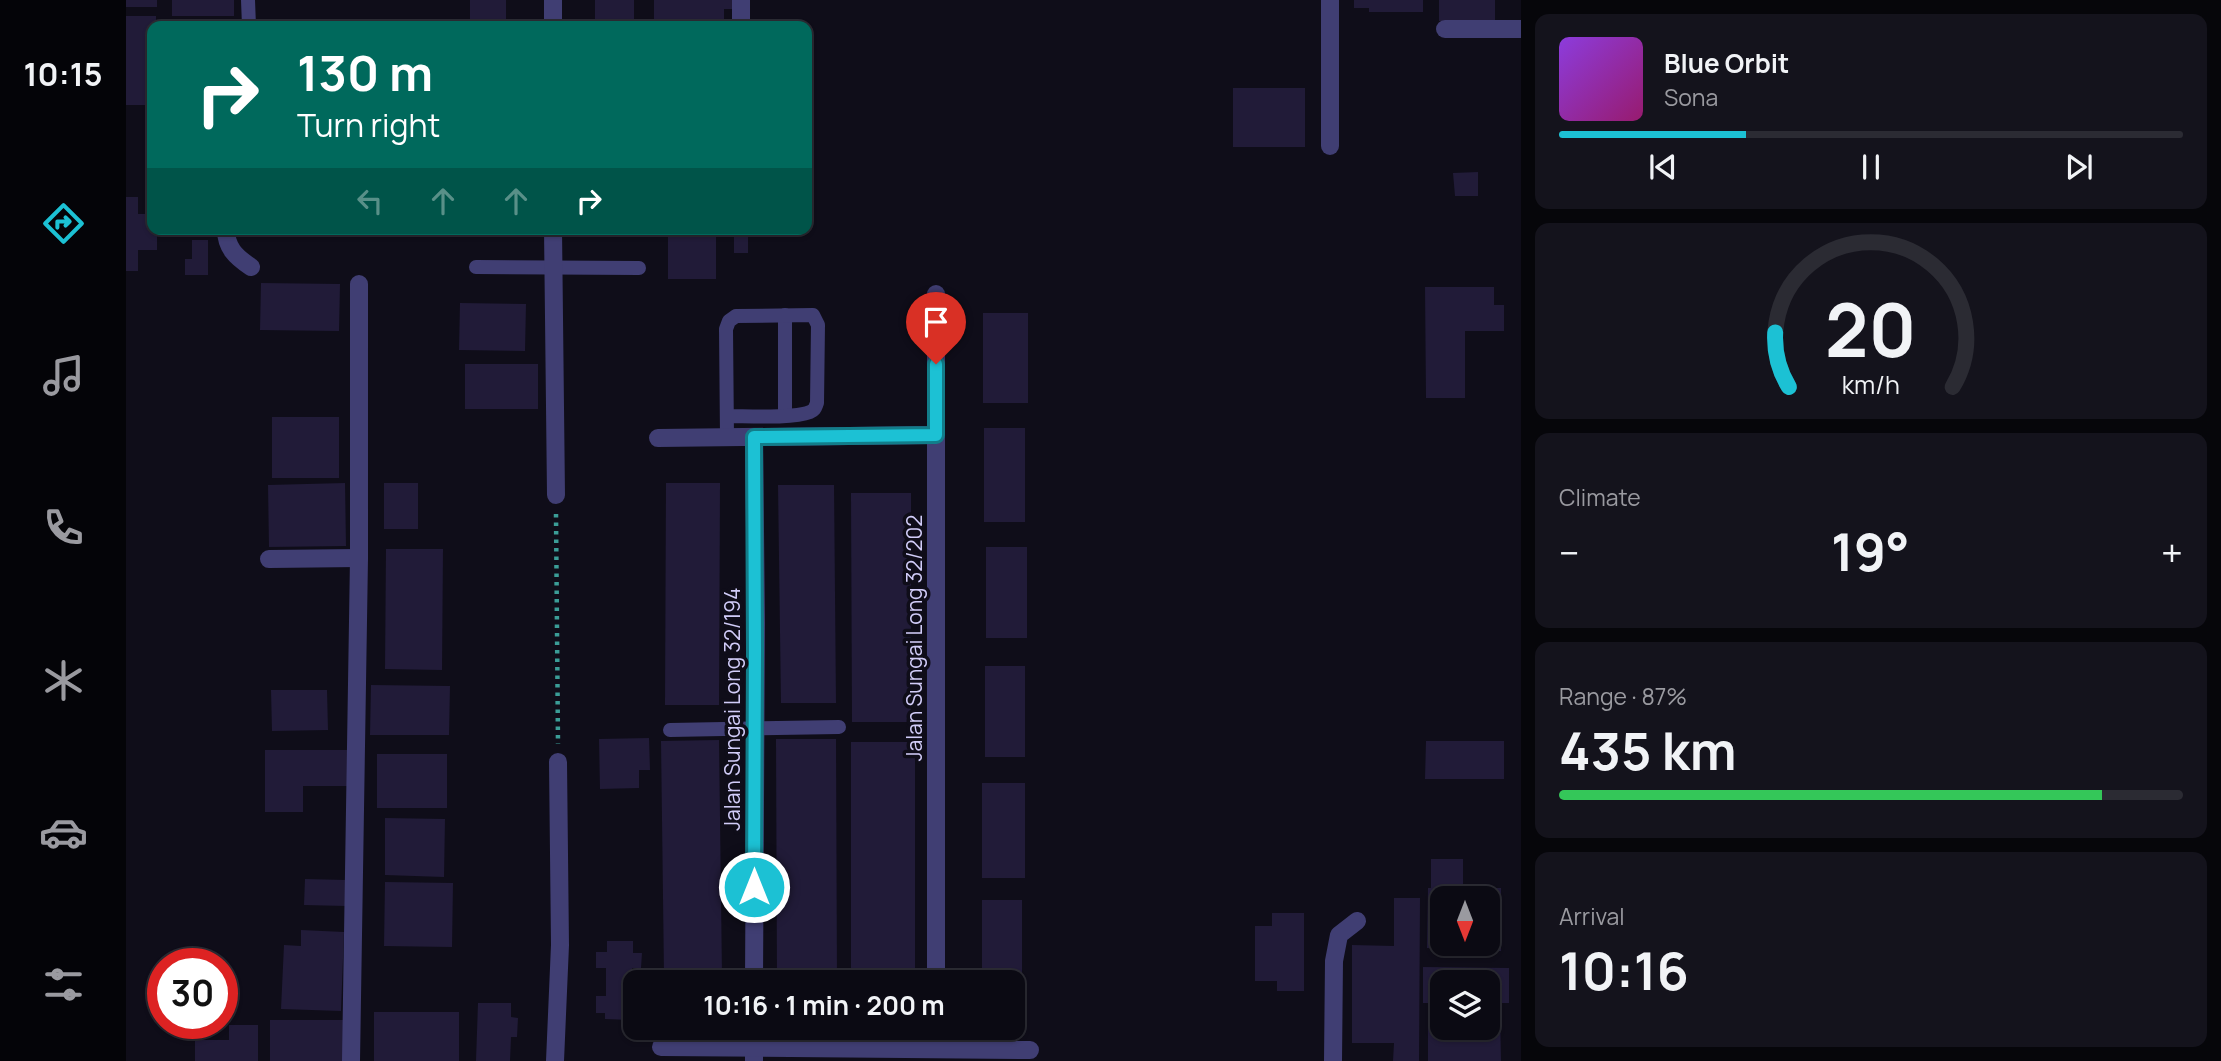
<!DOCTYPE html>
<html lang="en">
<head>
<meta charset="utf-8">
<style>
	body { margin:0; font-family:Manrope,sans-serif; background:#14131c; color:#f1f3f6; height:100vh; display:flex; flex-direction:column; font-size:26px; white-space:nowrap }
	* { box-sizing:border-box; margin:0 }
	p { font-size:23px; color:#9a9aa0 }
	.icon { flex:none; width:38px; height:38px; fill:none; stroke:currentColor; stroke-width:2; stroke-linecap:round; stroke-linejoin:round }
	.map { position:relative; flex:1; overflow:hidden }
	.side { display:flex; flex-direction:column; gap:14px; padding:14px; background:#06060a; width:700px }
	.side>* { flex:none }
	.hud { position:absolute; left:21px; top:21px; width:665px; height:214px; border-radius:14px; box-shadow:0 2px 5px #0004,0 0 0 2px #2b2b33; background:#00695c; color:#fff; overflow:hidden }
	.needle { width:46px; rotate:180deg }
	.controls { position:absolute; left:1304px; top:886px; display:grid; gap:14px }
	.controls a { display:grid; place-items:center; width:70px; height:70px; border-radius:14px; background:#0b0a13; box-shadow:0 2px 5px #0004,0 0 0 2px #2b2b33; font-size:35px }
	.speed { position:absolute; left:21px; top:948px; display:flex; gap:14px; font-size:35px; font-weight:700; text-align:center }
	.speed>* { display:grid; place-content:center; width:91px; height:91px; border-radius:50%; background:#0b0a13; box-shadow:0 2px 5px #0004,0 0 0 2px #2b2b33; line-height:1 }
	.speed .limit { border:10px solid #d22; background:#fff; color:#111 }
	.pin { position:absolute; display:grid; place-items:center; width:60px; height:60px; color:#fff; margin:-72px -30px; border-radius:50% 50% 50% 0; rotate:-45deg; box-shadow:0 0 7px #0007 }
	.pin .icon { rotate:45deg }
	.me { position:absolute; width:77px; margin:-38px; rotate:0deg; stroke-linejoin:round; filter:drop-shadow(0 0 5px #0008) }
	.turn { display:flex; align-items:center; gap:24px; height:147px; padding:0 35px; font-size:32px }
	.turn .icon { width:91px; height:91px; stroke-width:2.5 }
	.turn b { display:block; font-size:49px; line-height:60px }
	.lanes { display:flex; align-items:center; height:66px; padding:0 35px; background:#0003; justify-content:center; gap:35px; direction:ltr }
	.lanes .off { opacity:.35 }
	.big { font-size:52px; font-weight:700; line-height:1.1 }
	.side .card { flex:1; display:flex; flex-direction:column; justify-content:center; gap:10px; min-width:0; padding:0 24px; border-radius:14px; background:#14131c }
	.side .dial { align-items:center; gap:0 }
	.dial svg { height:182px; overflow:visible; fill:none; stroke:#2b2b33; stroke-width:7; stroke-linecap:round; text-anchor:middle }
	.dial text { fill:#f1f3f6; stroke:none }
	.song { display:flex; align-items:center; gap:21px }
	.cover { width:84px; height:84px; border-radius:10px; background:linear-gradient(135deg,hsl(270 70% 55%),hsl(320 70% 35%)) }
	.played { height:7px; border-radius:4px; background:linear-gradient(90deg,#1cc1d4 30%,#2b2b33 30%) }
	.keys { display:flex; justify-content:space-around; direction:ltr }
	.heat { display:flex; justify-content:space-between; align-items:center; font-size:38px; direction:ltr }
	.charge { height:10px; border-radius:5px; background:linear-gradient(90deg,#34c759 87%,#2b2b33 0) }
	.trip { position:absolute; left:497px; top:970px; width:402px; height:70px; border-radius:14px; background:#0b0a13; box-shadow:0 2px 5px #0004,0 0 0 2px #2b2b33; font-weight:700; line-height:70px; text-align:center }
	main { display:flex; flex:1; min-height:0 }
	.dock { display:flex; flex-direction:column; width:126px; justify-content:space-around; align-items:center; background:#040408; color:#9a9aa0 }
	.dock .icon { width:49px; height:49px }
	.dock .on { color:#1cc1d4 }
	.dock b { font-size:32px; color:#f1f3f6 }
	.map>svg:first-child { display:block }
	.building { fill:#211b38 }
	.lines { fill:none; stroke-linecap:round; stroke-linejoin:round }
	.path { stroke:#3b9d97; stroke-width:4.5; stroke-dasharray:3.5 5; stroke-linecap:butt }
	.lane { stroke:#403e73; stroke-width:14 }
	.street { stroke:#403e73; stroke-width:18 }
	.route-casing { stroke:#127d8a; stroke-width:18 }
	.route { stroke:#1cc1d4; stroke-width:12 }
	.labels { text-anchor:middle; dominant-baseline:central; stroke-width:7; stroke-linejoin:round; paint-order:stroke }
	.street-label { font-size:21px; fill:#d1ccf8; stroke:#0f0d19 }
</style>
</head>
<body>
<main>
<nav class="dock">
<b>10:15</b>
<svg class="icon on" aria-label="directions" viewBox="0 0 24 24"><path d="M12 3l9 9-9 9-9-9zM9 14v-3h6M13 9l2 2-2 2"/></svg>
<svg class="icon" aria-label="music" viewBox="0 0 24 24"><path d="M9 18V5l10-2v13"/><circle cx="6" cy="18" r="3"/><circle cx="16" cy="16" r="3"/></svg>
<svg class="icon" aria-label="phone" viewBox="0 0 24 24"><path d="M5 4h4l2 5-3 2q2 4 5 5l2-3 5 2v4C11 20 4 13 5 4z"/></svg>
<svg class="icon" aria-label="climate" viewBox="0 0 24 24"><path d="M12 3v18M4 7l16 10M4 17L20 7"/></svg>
<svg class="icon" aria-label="car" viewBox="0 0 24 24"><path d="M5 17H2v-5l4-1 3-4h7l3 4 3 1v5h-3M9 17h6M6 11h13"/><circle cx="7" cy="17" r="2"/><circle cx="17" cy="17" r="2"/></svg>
<svg class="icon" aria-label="filters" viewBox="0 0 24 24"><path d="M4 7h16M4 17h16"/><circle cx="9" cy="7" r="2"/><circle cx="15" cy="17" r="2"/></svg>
</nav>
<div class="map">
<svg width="1395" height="1061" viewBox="0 0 1395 1061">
	<rect width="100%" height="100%" fill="#0f0d19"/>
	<!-- building -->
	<g class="building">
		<rect x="0" y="0" width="31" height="7"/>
		<rect x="46" y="0" width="62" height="16"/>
		<rect x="344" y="0" width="36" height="19"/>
		<rect x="469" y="0" width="39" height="26"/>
		<polygon points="528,0 608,0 608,9 598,9 598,26 528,26"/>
		<polygon points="1228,0 1297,0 1297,12 1243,12 1243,8 1228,8"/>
		<rect x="1313" y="0" width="56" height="21"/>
		<polygon points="0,16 30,16 30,26 26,26 26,105 0,105"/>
		<rect x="46" y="19" width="62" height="7"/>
		<rect x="1107" y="88" width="72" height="59"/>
		<polygon points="1352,172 1352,196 1329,196 1327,173"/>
		<polygon points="0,197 12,197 12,214 26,214 26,229 31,229 31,250 12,250 12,271 0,271"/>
		<rect x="344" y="229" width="36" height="3"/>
		<rect x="542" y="229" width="48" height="50"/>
		<rect x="608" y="229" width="14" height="24"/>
		<polygon points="66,240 82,240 82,275 59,275 59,259 66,259"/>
		<polygon points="135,283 214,284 213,331 134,330"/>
		<polygon points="1299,287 1368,287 1368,305 1378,305 1378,331 1339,331 1339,398 1300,398"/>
		<polygon points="334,303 400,304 399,351 333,350"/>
		<rect x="857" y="313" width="45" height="90"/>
		<rect x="339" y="364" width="73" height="45"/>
		<rect x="146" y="417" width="67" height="61"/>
		<rect x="858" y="428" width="41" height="94"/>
		<polygon points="219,483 220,546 143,547 142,485"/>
		<rect x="258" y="483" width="34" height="46"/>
		<polygon points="540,483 594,483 593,705 539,705"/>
		<polygon points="652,485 708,485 710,703 655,703"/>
		<polygon points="725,493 785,493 785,722 726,722"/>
		<rect x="860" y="547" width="41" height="91"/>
		<polygon points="260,549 317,549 316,670 259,669"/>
		<rect x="859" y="666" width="40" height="91"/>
		<polygon points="245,685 324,686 323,735 244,735"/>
		<polygon points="145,690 201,690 202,730 146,731"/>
		<polygon points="523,738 524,770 513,770 513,788 474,789 473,739"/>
		<polygon points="650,739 710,739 711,982 651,982"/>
		<polygon points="593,740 596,975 538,975 535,741"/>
		<polygon points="1300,741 1378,741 1378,779 1299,779"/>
		<rect x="725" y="742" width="64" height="240"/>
		<polygon points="139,750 221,750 221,786 177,786 177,812 139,812"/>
		<rect x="251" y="754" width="70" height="54"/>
		<rect x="856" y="783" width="43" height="95"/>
		<polygon points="259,818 319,819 318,877 259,875"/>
		<polygon points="1305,859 1337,859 1337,888 1375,888 1375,951 1353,951 1353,943 1362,943 1362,898 1316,898 1316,943 1322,943 1322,948 1301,948 1302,888 1305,888"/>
		<polygon points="179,879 220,880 220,906 178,905"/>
		<polygon points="259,882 327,883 326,947 258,946"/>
		<polygon points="1268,898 1294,898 1293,1061 1267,1061 1268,1043 1226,1043 1226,945 1268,946"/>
		<polygon points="856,900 896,900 896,994 887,994 887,982 856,982"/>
		<polygon points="1146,913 1178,913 1178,991 1151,991 1151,981 1129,981 1129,926 1146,926"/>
		<polygon points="175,930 218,932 215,1011 155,1009 158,945 175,946"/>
		<polygon points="481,941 507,941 507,953 516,953 515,968 506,968 506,985 509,985 509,1004 505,1004 505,1020 479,1019 479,1013 470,1013 470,996 480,996 480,968 470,968 470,952 481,952"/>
		<rect x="1327" y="943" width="20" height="4"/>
		<polygon points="1297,967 1383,968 1383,1003 1362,1003 1362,982 1316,982 1316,1003 1297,1003"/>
		<polygon points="352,1003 385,1003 385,1017 392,1018 391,1037 385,1037 384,1061 350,1061"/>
		<rect x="248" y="1012" width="85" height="49"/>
		<polygon points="1302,1012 1316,1012 1316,1027 1362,1027 1362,1013 1374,1013 1375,1061 1302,1061"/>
		<rect x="144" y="1020" width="74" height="41"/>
		<polygon points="103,1025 132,1025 132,1061 69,1061 69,1040 103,1040"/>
	</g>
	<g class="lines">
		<!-- path -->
		<polyline class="path" points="430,514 432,744"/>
		<!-- lane -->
		<g class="lane">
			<polyline points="122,0 123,26"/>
			<polyline points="350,267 513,268"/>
			<polyline points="659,315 659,415"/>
			<path d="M601 437 600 329 603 321 610 316 687 315 692 325 691 403C689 408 689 410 684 412 667 419 621 416 602 416"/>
			<polyline points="544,730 713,727"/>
		</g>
		<!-- street -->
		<g class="street">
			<polyline points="427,0 427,26"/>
			<polyline points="1204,0 1204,146"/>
			<polyline points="615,26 615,0"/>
			<polyline points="1319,29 1395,29"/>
			<path d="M100 229C100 248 110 257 125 267"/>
			<polyline points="427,229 430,495"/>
			<polyline points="810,294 810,982"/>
			<polyline points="628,437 630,623 628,982"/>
			<polyline points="532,438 810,435"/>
			<polyline points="143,559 233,558"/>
			<polyline points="628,1027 628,1061"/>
			<polyline points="810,1027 810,1049"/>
			<polyline points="535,1047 904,1050"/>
			<polyline points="225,1061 233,558 233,284"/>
			<polyline points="429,1061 434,945 432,762"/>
			<polyline points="1207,1061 1208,961 1213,935 1231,921"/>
		</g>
	</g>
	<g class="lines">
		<defs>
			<polyline id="route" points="628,887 629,650 628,437 810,435 810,364"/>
		</defs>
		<!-- route casing -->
		<use href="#route" class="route-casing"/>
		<!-- route -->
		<use href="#route" class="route"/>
	</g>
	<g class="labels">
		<!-- street labels -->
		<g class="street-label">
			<text transform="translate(788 638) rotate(-90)">Jalan Sungai Long 32/202</text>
			<text transform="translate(606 709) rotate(-90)">Jalan Sungai Long 32/194</text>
		</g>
	</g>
</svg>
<div class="controls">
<a><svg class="needle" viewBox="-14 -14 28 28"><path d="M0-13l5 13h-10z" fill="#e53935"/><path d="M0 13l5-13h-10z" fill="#9a9aa0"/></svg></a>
<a><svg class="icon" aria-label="layers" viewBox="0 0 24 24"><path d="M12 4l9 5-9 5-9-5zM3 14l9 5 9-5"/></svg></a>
</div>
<div class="speed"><div class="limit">30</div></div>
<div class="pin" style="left:810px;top:364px;background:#d93025"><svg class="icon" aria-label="arrive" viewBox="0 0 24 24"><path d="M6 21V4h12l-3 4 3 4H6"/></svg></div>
<svg class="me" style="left:628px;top:887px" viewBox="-20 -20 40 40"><circle r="17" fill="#1cc1d4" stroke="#fff" stroke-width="3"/><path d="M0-11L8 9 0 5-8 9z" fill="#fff"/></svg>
<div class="trip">10:16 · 1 min · 200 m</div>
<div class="hud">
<div class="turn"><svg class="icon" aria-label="right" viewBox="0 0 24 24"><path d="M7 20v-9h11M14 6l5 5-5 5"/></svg><div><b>130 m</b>Turn right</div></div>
<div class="lanes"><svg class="icon off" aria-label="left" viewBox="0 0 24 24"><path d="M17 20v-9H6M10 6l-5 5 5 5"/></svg><svg class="icon off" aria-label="ahead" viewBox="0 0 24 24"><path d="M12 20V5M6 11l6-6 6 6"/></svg><svg class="icon off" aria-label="ahead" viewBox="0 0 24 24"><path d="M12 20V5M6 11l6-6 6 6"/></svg><svg class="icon" aria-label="right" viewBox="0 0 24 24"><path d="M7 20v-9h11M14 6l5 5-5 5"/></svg></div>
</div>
</div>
<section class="side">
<div class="card">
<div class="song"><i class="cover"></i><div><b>Blue Orbit</b><p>Sona</p></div></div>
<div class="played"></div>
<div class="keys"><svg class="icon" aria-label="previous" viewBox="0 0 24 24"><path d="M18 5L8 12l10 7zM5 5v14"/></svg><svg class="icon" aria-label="pause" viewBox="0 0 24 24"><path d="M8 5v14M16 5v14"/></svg><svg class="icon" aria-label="next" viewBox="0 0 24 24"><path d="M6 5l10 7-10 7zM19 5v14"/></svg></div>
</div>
<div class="card dial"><svg viewBox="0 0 100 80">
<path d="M14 69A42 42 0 1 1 86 69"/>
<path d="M14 69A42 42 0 0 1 8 45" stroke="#1cc1d4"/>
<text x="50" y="56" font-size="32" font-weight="700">20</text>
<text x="50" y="72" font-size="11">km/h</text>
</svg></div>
<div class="card"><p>Climate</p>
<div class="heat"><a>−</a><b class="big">19°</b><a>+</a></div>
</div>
<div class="card"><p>Range · 87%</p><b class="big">435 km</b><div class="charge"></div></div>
<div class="card"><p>Arrival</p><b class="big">10:16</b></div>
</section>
</main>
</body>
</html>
